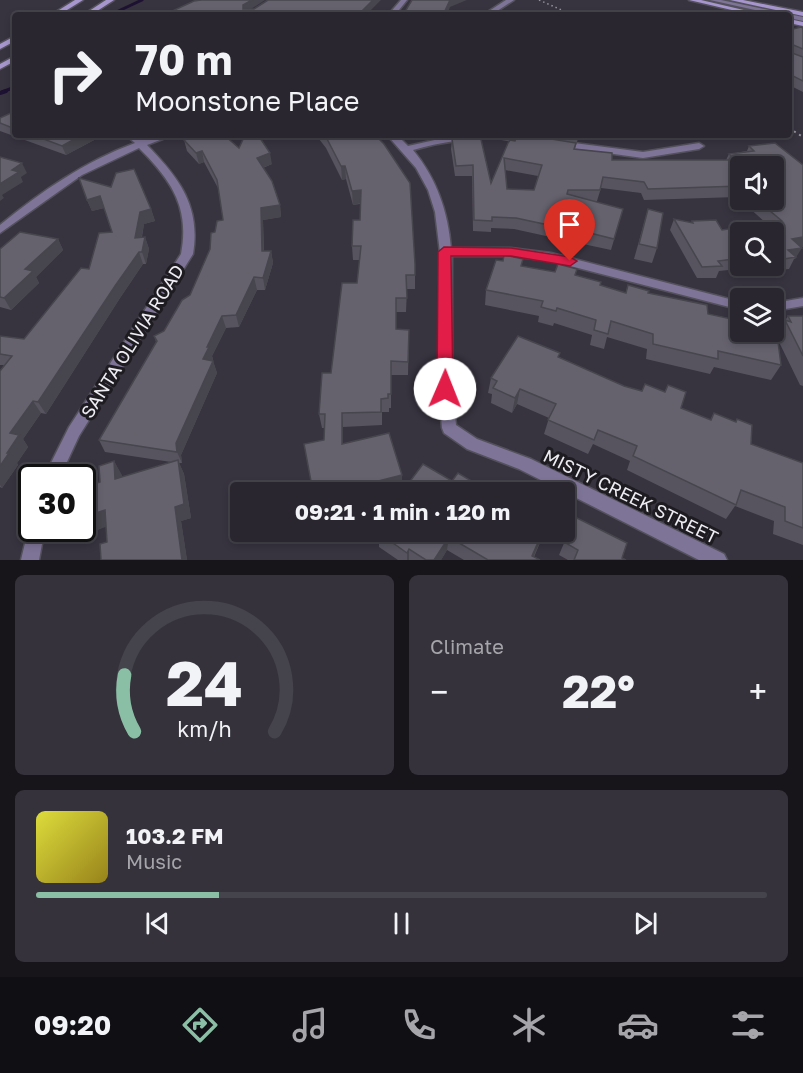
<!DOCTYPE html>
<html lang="en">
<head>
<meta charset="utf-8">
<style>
	body { margin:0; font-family:"Golos Text",sans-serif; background:#35323b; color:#f1f3f6; height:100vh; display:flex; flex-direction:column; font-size:22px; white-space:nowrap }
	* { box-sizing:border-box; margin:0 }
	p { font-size:20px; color:#a5a5aa }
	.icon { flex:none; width:33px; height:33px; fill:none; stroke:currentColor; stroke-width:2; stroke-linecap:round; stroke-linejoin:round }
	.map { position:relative; height:560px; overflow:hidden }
	.details { display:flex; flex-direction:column; gap:15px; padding:15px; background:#17151a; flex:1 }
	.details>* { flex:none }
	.top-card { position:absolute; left:12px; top:12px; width:780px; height:126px; border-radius:6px; box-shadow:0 3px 9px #0003,0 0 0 2px #45434b; background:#29262f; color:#f1f3f6; overflow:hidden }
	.controls { position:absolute; left:730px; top:156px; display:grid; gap:12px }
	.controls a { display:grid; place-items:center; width:54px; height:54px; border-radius:6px; background:#29262f; box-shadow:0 3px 9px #0003,0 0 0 2px #45434b; font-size:30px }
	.speed { position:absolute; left:18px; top:464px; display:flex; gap:12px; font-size:30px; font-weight:700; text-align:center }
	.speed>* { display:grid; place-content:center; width:78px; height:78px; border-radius:50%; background:#29262f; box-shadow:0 3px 9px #0003,0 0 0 2px #45434b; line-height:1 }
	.speed .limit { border:3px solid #111; border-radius:9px; background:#fff; color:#111 }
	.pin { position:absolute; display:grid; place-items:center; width:51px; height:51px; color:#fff; margin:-62px -26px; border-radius:50% 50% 50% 0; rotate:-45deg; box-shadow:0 0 6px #0007 }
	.pin .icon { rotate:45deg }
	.me { position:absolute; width:66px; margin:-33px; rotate:1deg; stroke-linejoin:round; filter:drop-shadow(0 0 4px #0008) }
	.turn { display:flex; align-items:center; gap:21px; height:126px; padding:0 24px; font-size:27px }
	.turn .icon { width:78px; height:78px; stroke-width:2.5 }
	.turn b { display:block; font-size:42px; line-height:51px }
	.big { font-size:45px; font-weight:700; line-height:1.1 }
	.details .card { flex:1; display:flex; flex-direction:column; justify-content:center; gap:9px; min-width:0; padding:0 21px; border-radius:9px; background:#35323b }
	.details .dial { align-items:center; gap:0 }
	.dial svg { height:156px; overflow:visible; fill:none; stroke:#45434b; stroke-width:7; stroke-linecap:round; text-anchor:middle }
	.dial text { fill:#f1f3f6; stroke:none }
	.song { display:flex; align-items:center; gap:18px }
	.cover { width:72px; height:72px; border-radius:9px; background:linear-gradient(135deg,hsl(60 70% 55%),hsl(50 70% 35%)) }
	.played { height:6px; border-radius:3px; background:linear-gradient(90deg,#8abfa5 25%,#45434b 25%) }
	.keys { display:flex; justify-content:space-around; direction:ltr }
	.heat { display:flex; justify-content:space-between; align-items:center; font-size:33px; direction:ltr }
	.details .tiles { flex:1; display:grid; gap:15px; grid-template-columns:1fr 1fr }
	.card:last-child { grid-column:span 2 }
	.trip { position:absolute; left:230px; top:482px; width:345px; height:60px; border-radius:6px; background:#29262f; box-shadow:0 3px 9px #0003,0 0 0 2px #45434b; font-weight:700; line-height:60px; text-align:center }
	.tabs { display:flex; height:96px; justify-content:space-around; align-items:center; background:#100f13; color:#a5a5aa }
	.tabs .icon { width:42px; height:42px }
	.tabs .selected { color:#8abfa5 }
	.tabs b { font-size:27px; color:#f1f3f6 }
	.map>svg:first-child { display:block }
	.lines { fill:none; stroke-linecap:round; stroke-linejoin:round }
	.stream-far1 { stroke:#1e1232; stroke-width:3 }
	.stream { stroke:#1e1232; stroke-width:4 }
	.service-casing { stroke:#54515c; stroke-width:4 }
	.minor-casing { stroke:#54515c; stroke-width:3 }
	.secondary-casing { stroke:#54515c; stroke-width:3 }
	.path-far1 { stroke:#97949d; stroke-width:1.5; stroke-dasharray:1.5 3; stroke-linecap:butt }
	.path { stroke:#97949d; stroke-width:2; stroke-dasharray:2 4; stroke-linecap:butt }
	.service { fill:#7e7497; fill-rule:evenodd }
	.minor { fill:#7e7497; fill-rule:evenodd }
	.secondary { fill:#a696cd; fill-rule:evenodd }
	.wall { fill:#57545f; fill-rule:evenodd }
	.shaded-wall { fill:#47454d }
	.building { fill:#65626e; stroke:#47454d; stroke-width:1.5; fill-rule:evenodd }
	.route { fill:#e11d48; stroke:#92132f; stroke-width:1.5 }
	.labels { text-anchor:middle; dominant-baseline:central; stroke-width:6; stroke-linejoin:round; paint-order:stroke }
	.street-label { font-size:18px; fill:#efedf4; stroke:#1e1c21 }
</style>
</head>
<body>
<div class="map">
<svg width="803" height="560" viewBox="0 0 803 560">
	<rect width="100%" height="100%" fill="#37333f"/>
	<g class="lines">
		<!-- stream-far1 -->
		<g class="stream-far1">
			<polyline points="110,15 142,0"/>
			<polyline points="2,92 15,87"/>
		</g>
		<!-- stream -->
		<polyline class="stream" points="0,93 6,91"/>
		<defs>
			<polygon id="service" points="710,0 721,0 803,17 803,21 789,18 789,15 778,15"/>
			<g id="minor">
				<polygon points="401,0 407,0 395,15 388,15"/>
				<polygon points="506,0 514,0 491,15 483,15"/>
				<path d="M126 135H136L142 140 159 135H173L147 145C179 178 201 206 193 254L79 436 60 477H44L69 427 181 254C190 207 171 180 139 148L82 175 0 233V225C42 191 84 162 135 143Z"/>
				<path d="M387 135H397L408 146 457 135H521L535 139C526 145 508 139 498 138 469 138 440 142 413 150 437 179 448 212 451 248H511L551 253 741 302V310L551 261 511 256H452V387L456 425 477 439 531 459 724 554 727 560H699L519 469 467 449 444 433 442 428 438 387 441 261 435 212 428 190 416 168Z"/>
				<polygon points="559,141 643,152 699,143 704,146 699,149 643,158 556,146 556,142"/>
				<polygon points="803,298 803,306 774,311 774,303"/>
				<polygon points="30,522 32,522 32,528 45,528 39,560 21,560"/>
			</g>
			<g id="secondary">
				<polygon points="75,0 83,0 59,15 51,15"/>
				<polygon points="106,0 114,0 91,15 83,15"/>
				<polygon points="689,0 701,0 765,15 753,15"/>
				<polygon points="730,0 743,0 803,12 803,16"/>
				<polygon points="789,19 803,22 803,26 789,23"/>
				<polygon points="15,36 15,41 0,49 0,44"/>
				<polygon points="15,56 15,61 0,69 0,64"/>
			</g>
		</defs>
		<!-- service casing -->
		<use href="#service" class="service-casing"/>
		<!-- minor casing -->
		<use href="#minor" class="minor-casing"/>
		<!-- secondary casing -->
		<use href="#secondary" class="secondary-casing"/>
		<!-- path-far1 -->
		<polyline class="path-far1" points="539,0 573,15"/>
		<!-- path -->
		<polyline class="path" points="789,128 803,137"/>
		<!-- service -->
		<use href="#service" class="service"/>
		<!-- minor -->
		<use href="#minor" class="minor"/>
		<!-- secondary -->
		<use href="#secondary" class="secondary"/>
	</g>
	<!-- wall -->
	<g class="wall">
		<polygon points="803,28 803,92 789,85 789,30"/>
		<polygon points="15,111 15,135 95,135 96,139 66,155 0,131 0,118"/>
		<polygon points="309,135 371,135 415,264 415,289 407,289 406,312 396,312 396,329 409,330 408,375 391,375 391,408 389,408 389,412 382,412 382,425 343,427 343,444 402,475 402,488 387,492 313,492 324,440 325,428 322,428 319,414 357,283 360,260 353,260 352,246 360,220 360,204 353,205 346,179 342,180 326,148 319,139 313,140"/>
		<path d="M517 135H579L575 149 612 160H726L729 154 747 151 749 146 803 165V247H801L795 259H794L789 269 772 271 766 266 719 271 716 278H697L670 230 674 219 691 223 692 221 722 230 766 223 737 197 644 200 641 193 601 188 597 201H592L623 209 611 250 583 244 585 238 557 232 555 238 514 229 491 228V232L473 231 472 176H455L451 149 452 139 491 183ZM741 166 774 200H741ZM505 170 538 176 534 190 507 189ZM741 232H774V266H741Z"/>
		<polygon points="184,140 239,148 272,164 263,168 280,205 281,217 263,220 264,251 271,251 273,263 265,290 257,290 239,327 226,328 212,356 213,359 212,361 213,361 217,373 181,455 182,463 179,463 184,474 191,518 181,521 187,560 101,560 107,542 106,526 97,530 87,516 90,491 100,482 114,461 122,477 171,462 105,452 99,440 156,342 154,336 164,331 190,295 210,249 215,232 223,220 218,188 204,162 199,164 187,151"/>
		<polygon points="87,200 151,209 155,221 144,224 142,237 145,237 149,249 146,264 143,264 120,298 46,414 41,413 23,439 28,447 17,463 18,465 2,488 0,487 0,371 4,365 0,365 0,336 24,339 89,269 112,232 104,208 92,211"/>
		<polygon points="648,209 657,248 652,263 634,259"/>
		<polygon points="58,239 63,250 36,277 39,283 11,310 0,307 0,249"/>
		<polygon points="503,261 522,266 555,272 576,275 600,285 626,293 628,285 648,293 708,314 738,320 741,315 741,332 777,333 788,316 803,316 803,386 800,385 778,340 781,365 771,380 714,367 710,374 646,359 647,349 607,337 604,349 590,345 592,335 554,323 553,326 538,322 539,316 485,305 486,290"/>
		<polygon points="559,357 624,386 642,391 665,391 668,385 681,408 710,420 714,413 735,422 737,419 751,444 803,463 803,545 773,534 774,521 735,506 726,519 627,470 630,461 593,444 588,454 544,434 549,418 517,404 512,413 491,403 492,394 488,393 491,378"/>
		<polygon points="575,517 622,558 626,560 568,560 559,555"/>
		<polygon points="380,531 545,531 534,557 540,560 464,560 447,550 441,560 398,560 379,547 379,533"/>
	</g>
	<!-- shaded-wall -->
	<g class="shaded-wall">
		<polygon points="252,0 265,0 245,13 243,9 243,5"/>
		<polygon points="373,0 381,0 366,15 358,15"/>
		<polygon points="450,0 467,0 450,7 447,15 443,15"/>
		<polygon points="82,135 95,135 96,139 66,155 62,146"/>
		<polygon points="312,135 318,135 319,139 313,140"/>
		<polygon points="360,135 371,135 371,145 361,148"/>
		<polygon points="202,151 204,162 199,164 196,153"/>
		<polygon points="270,153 272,164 259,169 257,158"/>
		<polygon points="22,163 27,173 21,177 23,182 2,195 4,198 0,201 0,184 12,170"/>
		<polygon points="341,166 345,166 346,179 342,180"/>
		<polygon points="361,190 361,203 353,205 352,191"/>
		<polygon points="100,196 104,208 92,211 87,200"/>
		<polygon points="280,205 281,217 263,220 264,263 262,251 261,208"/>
		<polygon points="151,209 155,221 144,224 139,250 135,238 140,212"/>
		<polygon points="145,237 149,249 146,264 142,252"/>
		<polygon points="803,237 803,247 786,250 792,239"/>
		<polygon points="58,239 63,250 36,277 39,283 11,310 4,298 25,269"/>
		<polygon points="802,248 795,259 794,259 796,257 788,250"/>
		<polygon points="271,251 273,263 265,290 263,278"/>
		<polygon points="139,252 143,264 120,298 46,414 38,402 115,286"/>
		<polygon points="254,277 257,290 239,327 236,315"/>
		<polygon points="222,316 226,328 212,356 213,359 207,371 203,359 207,347"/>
		<polygon points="213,361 217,373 181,455 182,463 177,452 176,443"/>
		<polygon points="520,389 517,404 512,413 515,398"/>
		<polygon points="33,401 41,413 23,439 28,447 17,463 18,465 2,488 0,485 0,466 7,453 10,433"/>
		<polygon points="342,413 343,427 343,457 342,444"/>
		<polygon points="178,460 184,474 191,518 181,521 187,560 182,560 175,507"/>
		<polygon points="114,461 122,475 124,493 115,479"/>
		<polygon points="402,475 402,488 387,492 335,492"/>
		<polygon points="105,510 114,524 97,530 87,516"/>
		<polygon points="543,531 545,531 532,560 532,556"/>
		<polygon points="449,537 447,550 441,560 434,560"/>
		<polygon points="409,549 409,560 407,560 407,553"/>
	</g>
	<!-- building -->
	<g class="building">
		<polygon points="201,0 252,0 243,5 243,9 254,9 268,0 373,0 358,15 182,15 170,12 194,1"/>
		<polygon points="412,0 450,0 443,15 403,15"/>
		<polygon points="801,27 803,28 803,49 791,44 792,53 803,57 803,81 789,74 789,30"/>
		<polygon points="15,111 15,129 0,123 0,118"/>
		<polygon points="33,135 82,135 62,146"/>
		<polygon points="199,135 224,135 239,148 245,135 258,135 270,153 257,158 272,181 280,205 261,208 262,251 271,251 263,278 254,277 236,315 222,316 207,347 209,347 203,359 213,361 176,443 177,452 99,440 157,341 154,336 164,331 182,300 190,295 210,249 211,233 215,232 217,221 223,220 217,180 202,151 196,153 184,140"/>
		<polygon points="325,135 360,135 360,138 377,137 384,144 410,183 415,264 415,275 406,275 407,298 396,298 396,329 409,330 408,362 391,361 391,394 388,394 388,398 381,399 381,412 342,413 342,444 389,433 402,475 335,492 313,492 304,444 324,440 325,414 319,414 322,373 331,373 342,283 357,283 361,246 352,246 353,220 360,220 361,190 352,191 345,166 341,166"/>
		<path d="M473 135H480L491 183 508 143 510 140 515 141 517 135H527L576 143 574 149 612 153V160H736L729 154 754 151 749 146 775 143 803 165V237L792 239 802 248 788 250 796 257 778 260 774 256V232H741V258L718 261 722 266 702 267 674 219 693 223 692 221 716 220 722 230 782 221 757 200H774V166H741V186L648 189 644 182 603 177 600 190H568L567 194 623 209 614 239 586 232 588 226 560 220 558 227 516 218 492 217V221L474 220 473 165 456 166 452 139 473 138ZM504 158 542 165 534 190 507 189Z"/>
		<polygon points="0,157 22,163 12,170 19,172 0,184"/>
		<polygon points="134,169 151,209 140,212 135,238 145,237 142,252 139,252 115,286 38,402 33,401 10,433 19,435 7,453 9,453 0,466 0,371 12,356 0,354 0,336 24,339 81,268 89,269 99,233 112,232 100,196 87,200 79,178 111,187 116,173"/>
		<polygon points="648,209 663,213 657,248 639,244"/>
		<polygon points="20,232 58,239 25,269 33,271 4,298 0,297 0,249"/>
		<polygon points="504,255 523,259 521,266 555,272 558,264 577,269 575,275 601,282 600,285 626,293 628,285 649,291 648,293 707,305 708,314 741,321 741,332 774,332 774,318 775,319 781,365 718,351 718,359 653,344 653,334 611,321 608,334 594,330 596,320 557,308 556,311 541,307 543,301 486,290 496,260 503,261"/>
		<polygon points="788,316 803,316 803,356 785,320 791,322"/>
		<polygon points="518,336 560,353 558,357 624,386 642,391 645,384 665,392 668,385 686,392 681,408 711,420 714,413 736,422 737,419 752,425 751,444 803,463 803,528 785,521 785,507 741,490 736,505 633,456 637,446 598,430 594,440 548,420 556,404 520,389 515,398 493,388 497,381 491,378"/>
		<polygon points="178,460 184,504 175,507 182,560 101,560 100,544 107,542 105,510 87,516 86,492 90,491 91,485 100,482 99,466 114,461 115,479"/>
		<polygon points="423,464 452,481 458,473 490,492 402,492"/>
		<polygon points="575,517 627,543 622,558 626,560 574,560 578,550 564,542"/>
		<polygon points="380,531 543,531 532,556 540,560 488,560 449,537 434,560 426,560 409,549 407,553 379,533"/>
	</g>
	<!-- route -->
	<polygon class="route" points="444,247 511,248 570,257 577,261 570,266 511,256 451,256 453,389 450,394 439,394 437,389 438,252"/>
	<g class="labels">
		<!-- street labels -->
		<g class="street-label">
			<text transform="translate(132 341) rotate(-58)">SANTA OLIVIA ROAD</text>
			<text transform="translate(631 496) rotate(26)">MISTY CREEK STREET</text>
		</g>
	</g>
</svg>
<div class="controls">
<a><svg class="icon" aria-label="sound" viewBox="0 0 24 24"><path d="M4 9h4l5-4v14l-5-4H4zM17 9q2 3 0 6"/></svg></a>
<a><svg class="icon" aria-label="search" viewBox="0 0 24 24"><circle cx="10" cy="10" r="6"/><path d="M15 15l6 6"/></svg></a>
<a><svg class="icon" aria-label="layers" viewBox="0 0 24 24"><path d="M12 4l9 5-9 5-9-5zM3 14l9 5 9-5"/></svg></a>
</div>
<div class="speed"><div class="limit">30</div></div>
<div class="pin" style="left:570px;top:261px;background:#d93025"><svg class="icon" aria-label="arrive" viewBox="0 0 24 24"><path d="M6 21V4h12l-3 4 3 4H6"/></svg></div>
<svg class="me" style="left:445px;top:389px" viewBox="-20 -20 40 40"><circle r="19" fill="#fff"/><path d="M0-13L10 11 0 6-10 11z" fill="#e11d48"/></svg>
<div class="trip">09:21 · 1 min · 120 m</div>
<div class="top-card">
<div class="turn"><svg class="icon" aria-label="right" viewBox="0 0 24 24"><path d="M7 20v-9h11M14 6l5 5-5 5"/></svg><div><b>70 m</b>Moonstone Place</div></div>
</div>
</div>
<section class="details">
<div class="tiles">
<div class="card dial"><svg viewBox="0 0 100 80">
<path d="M14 69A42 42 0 1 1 86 69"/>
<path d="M14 69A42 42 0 0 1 9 40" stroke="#8abfa5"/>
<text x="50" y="56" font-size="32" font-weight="700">24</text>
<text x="50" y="72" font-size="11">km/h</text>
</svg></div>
<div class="card"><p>Climate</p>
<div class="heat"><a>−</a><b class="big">22°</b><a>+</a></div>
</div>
<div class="card">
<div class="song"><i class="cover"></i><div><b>103.2 FM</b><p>Music</p></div></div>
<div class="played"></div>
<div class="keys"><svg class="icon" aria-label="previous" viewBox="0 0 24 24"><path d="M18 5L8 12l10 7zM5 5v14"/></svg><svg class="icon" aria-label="pause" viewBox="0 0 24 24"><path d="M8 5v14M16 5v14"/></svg><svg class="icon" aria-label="next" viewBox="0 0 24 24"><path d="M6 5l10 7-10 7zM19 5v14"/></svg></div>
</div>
</div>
</section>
<nav class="tabs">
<b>09:20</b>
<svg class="icon selected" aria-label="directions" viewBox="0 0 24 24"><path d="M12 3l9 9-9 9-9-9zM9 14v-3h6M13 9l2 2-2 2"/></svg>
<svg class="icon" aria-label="music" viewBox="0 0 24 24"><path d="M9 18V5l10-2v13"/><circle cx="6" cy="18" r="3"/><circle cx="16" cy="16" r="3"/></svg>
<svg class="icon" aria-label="phone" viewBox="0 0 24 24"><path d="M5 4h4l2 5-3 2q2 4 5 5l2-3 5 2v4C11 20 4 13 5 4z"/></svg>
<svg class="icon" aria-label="climate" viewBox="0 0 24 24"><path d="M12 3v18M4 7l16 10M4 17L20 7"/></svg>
<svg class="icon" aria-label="car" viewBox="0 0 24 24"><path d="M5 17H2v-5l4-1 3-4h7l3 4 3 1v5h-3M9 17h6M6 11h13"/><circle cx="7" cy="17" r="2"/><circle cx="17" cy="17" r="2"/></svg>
<svg class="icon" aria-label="filters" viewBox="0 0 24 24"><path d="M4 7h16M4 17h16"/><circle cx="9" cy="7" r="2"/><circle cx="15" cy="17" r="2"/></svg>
</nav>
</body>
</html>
